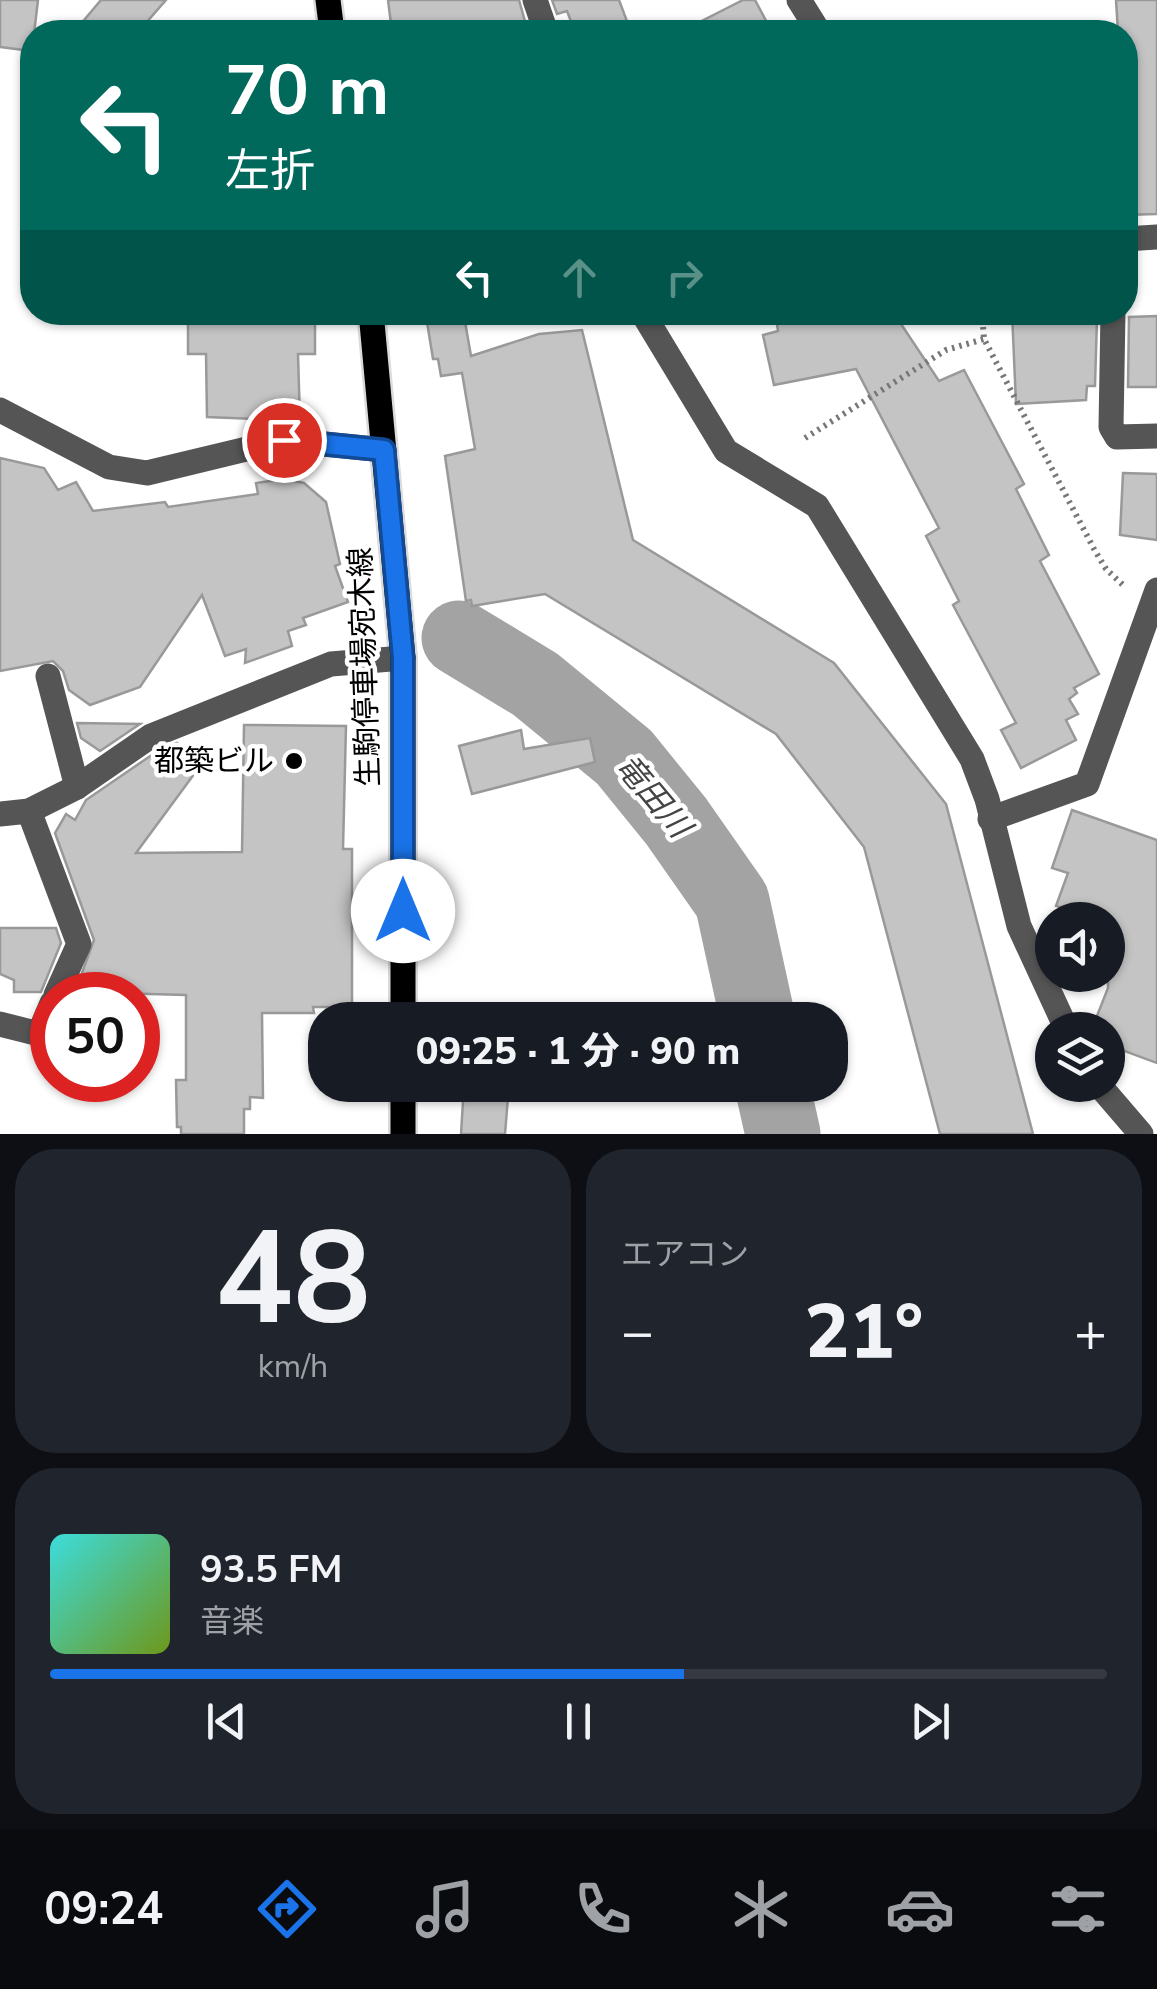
<!DOCTYPE html>
<html lang="ja">
<head>
<meta charset="utf-8">
<style>
	body { margin:0; font-family:"Nunito Sans","Noto Sans JP",sans-serif; background:#20242c; color:#f1f3f6; height:100vh; display:flex; flex-direction:column; font-size:38px; white-space:nowrap }
	* { box-sizing:border-box; margin:0 }
	p { font-size:32px; color:#9ea1a6 }
	.icon { flex:none; width:55px; height:55px; fill:none; stroke:currentColor; stroke-width:2; stroke-linecap:round; stroke-linejoin:round }
	.map { position:relative; height:1134px; overflow:hidden }
	.side { display:flex; flex-direction:column; gap:15px; padding:15px; background:#0d0f14; flex:1 }
	.side>* { flex:none }
	.hud { position:absolute; left:20px; top:20px; width:1118px; height:305px; border-radius:40px; box-shadow:0 2px 8px #0004; background:#00695c; color:#fff; overflow:hidden }
	.controls { position:absolute; left:1035px; top:902px; display:grid; gap:20px }
	.controls a { display:grid; place-items:center; width:90px; height:90px; border-radius:50%; background:#171b24; box-shadow:0 2px 8px #0004; font-size:50px }
	.speed { position:absolute; left:30px; top:972px; display:flex; gap:20px; font-size:50px; font-weight:700; text-align:center }
	.speed>* { display:grid; place-content:center; width:130px; height:130px; border-radius:50%; background:#171b24; box-shadow:0 2px 8px #0004; line-height:1 }
	.speed .limit { border:15px solid #d22; background:#fff; color:#111 }
	.pin { position:absolute; display:grid; place-items:center; width:85px; height:85px; color:#fff; margin:-42px; border:5px solid #fff; border-radius:50%; box-shadow:0 2px 10px #0007 }
	.me { position:absolute; width:110px; margin:-55px; rotate:0deg; stroke-linejoin:round; filter:drop-shadow(0 0 8px #0008) }
	.turn { display:flex; align-items:center; gap:35px; height:210px; padding:0 40px; font-size:45px }
	.turn .icon { width:130px; height:130px; stroke-width:2.5 }
	.turn b { display:block; font-size:70px; line-height:85px }
	.lanes { display:flex; align-items:center; height:95px; padding:0 40px; background:#0003; justify-content:center; gap:50px; direction:ltr }
	.lanes .off { opacity:.35 }
	.big { font-size:75px; font-weight:800; line-height:1.1 }
	.side .widget { flex:1; display:flex; flex-direction:column; justify-content:center; gap:15px; min-width:0; padding:0 35px; border-radius:40px; background:#20242c }
	.side .dial { align-items:center; gap:0 }
	.dial b { font-size:130px; line-height:1 }
	.song { display:flex; align-items:center; gap:30px }
	.cover { width:120px; height:120px; border-radius:15px; background:linear-gradient(135deg,hsl(180 70% 55%),hsl(80 70% 35%)) }
	.played { height:10px; border-radius:5px; background:linear-gradient(90deg,#1a73e8 60%,#363941 60%) }
	.keys { display:flex; justify-content:space-around; direction:ltr }
	.heat { display:flex; justify-content:space-between; align-items:center; font-size:55px; direction:ltr }
	.side .tiles { flex:1; display:grid; gap:15px; grid-template-columns:1fr 1fr }
	.widget:last-child { grid-column:span 2 }
	.trip { position:absolute; left:308px; top:1002px; width:540px; height:100px; border-radius:40px; background:#171b24; box-shadow:0 2px 8px #0004; font-weight:800; line-height:100px; text-align:center }
	.tabs { display:flex; height:160px; justify-content:space-around; align-items:center; background:#090b0e; color:#9ea1a6 }
	.tabs .icon { width:70px; height:70px }
	.tabs .active { color:#1a73e8 }
	.tabs b { font-size:45px; color:#f1f3f6 }
	.map>svg:first-child { display:block }
	.lines { fill:none; stroke-linecap:round; stroke-linejoin:round }
	.river { stroke:#a3a3a3; stroke-width:75 }
	.building { fill:#c4c4c4; stroke:#999; stroke-width:2.5 }
	.major-casing { stroke:#dbdbdb; stroke-width:30 }
	.path { stroke:#777; stroke-width:6; stroke-dasharray:2.5 5; stroke-linecap:butt }
	.minor { stroke:#555; stroke-width:25 }
	.major { stroke:#000; stroke-width:25 }
	.route-casing { stroke:#114b97; stroke-width:25 }
	.route { stroke:#1a73e8; stroke-width:18 }
	.poi-dot { fill:#000; stroke:#fff; stroke-width:4 }
	.labels { text-anchor:middle; dominant-baseline:central; stroke-width:9; stroke-linejoin:round; paint-order:stroke }
	.street-label { font-size:30px; fill:#000; stroke:#fff }
	.poi-label { font-size:30px; fill:#000; stroke:#fff; text-anchor:end }
	.water-label { font-size:32px; font-style:italic; fill:#444; stroke:#fff }
</style>
</head>
<body>
<div class="map">
<svg width="1157" height="1134" viewBox="0 0 1157 1134">
	<rect width="100%" height="100%" fill="#fff"/>
	<g class="lines">
		<!-- river -->
		<g class="river">
			<polyline points="459,638 535,684 624,757 676,821 732,901 758,1020"/>
			<polyline points="772,1085 783,1134"/>
		</g>
	</g>
	<!-- building -->
	<g class="building">
		<polygon points="0,0 38,0 32,51 0,47"/>
		<polygon points="101,0 166,0 138,32 74,32"/>
		<polygon points="388,0 519,0 526,25 506,32 392,32"/>
		<polygon points="552,0 619,0 631,32 575,32 567,11 557,14"/>
		<polygon points="743,0 755,0 772,32 680,32"/>
		<polygon points="1116,0 1157,0 1157,214 1125,215 1125,32 1118,32"/>
		<polygon points="188,312 315,312 315,354 298,354 300,421 207,417 206,354 188,354"/>
		<polygon points="830,312 893,312 939,381 964,370 1024,484 1016,489 1049,555 1040,561 1099,674 1074,688 1077,693 1069,699 1078,714 1066,720 1076,740 1021,768 1001,730 1016,723 953,605 959,601 926,536 939,528 856,369 774,385 763,335 778,331 777,324"/>
		<polygon points="1012,312 1072,312 1072,318 1097,318 1095,386 1087,386 1086,400 1016,404"/>
		<polygon points="464,316 471,356 539,334 582,330 633,540 834,663 946,804 1033,1134 940,1134 864,847 776,734 545,594 472,606 471,600 466,601 445,456 475,449 462,373 441,376 438,359 433,359 427,322"/>
		<polygon points="1157,316 1157,387 1128,387 1129,317"/>
		<polygon points="0,458 44,468 58,490 76,482 93,511 165,502 168,507 258,494 256,483 284,479 304,483 326,502 340,564 335,566 348,602 303,618 306,625 288,631 292,646 245,663 246,649 225,656 202,595 140,687 90,705 69,690 63,671 53,661 0,671"/>
		<polygon points="1123,473 1157,474 1157,540 1120,535"/>
		<polygon points="77,723 140,724 100,751 81,738"/>
		<polygon points="244,725 346,726 343,849 352,849 352,1007 313,1007 314,1013 262,1013 263,1098 250,1097 250,1109 244,1109 244,1134 181,1134 181,1127 177,1127 176,1080 186,1080 186,995 75,992 94,940 55,833 66,814 75,820 86,800 159,750 177,743 203,762 136,853 242,852"/>
		<polygon points="521,730 524,749 590,738 595,762 472,794 459,746"/>
		<polygon points="1072,810 1157,840 1157,1063 1108,1045 1108,1026 1095,1021 1108,988 1108,920 1056,906 1068,873 1052,868"/>
		<polygon points="0,928 56,928 61,943 41,992 14,992 14,980 0,974"/>
		<polygon points="464,1085 509,1085 505,1134 461,1134"/>
	</g>
	<g class="lines">
		<defs>
			<g id="major">
				<polyline points="328,0 332,32"/>
				<polyline points="371,312 403,658 403,1020"/>
				<polyline points="403,1134 403,1085"/>
			</g>
		</defs>
		<!-- major casing -->
		<use href="#major" class="major-casing"/>
		<!-- path -->
		<g class="path">
			<polyline points="982,312 984,339 1094,549 1106,569 1125,587"/>
			<polyline points="805,438 946,350 984,339"/>
		</g>
		<!-- minor -->
		<g class="minor">
			<polyline points="535,0 546,32"/>
			<polyline points="799,0 819,32"/>
			<polyline points="1125,239 1157,237"/>
			<polyline points="642,312 726,451 817,506 972,759 987,799 1019,926 1067,1030"/>
			<polyline points="1113,312 1111,427 1117,437 1157,436"/>
			<polyline points="0,410 109,467 147,473 284,440 384,450"/>
			<polyline points="48,676 77,787"/>
			<polyline points="29,811 79,944 56,995"/>
			<polyline points="0,814 29,811 77,787 151,736 331,664 403,658"/>
			<polyline points="990,819 1087,784 1157,590"/>
			<polyline points="0,1024 39,1034 52,1003"/>
			<polyline points="1099,1085 1141,1134"/>
		</g>
		<!-- major -->
		<use href="#major" class="major"/>
	</g>
	<g class="lines">
		<defs>
			<polyline id="route" points="284,440 384,450 403,658 403,911"/>
		</defs>
		<!-- route casing -->
		<use href="#route" class="route-casing"/>
		<!-- route -->
		<use href="#route" class="route"/>
	</g>
	<!-- markers -->
	<circle class="poi-dot" cx="294" cy="761" r="10"/>
	<g class="labels">
		<!-- street labels -->
		<g class="street-label">
			<text transform="translate(365 667) rotate(-92)">生駒停車場宛木線</text>
		</g>
		<!-- poi labels -->
		<g class="poi-label">
			<text x="274" y="761">都築ビル</text>
		</g>
		<!-- water labels -->
		<g class="water-label">
			<text transform="translate(653 796) rotate(50)">竜田川</text>
		</g>
	</g>
</svg>
<div class="controls">
<a><svg class="icon" aria-label="sound" viewBox="0 0 24 24"><path d="M4 9h4l5-4v14l-5-4H4zM17 9q2 3 0 6"/></svg></a>
<a><svg class="icon" aria-label="layers" viewBox="0 0 24 24"><path d="M12 4l9 5-9 5-9-5zM3 14l9 5 9-5"/></svg></a>
</div>
<div class="speed"><div class="limit">50</div></div>
<div class="pin" style="left:284px;top:440px;background:#d93025"><svg class="icon" aria-label="arrive" viewBox="0 0 24 24"><path d="M6 21V4h12l-3 4 3 4H6"/></svg></div>
<svg class="me" style="left:403px;top:911px" viewBox="-20 -20 40 40"><circle r="19" fill="#fff"/><path d="M0-13L10 11 0 6-10 11z" fill="#1a73e8"/></svg>
<div class="trip">09:25 · 1 分 · 90 m</div>
<div class="hud">
<div class="turn"><svg class="icon" aria-label="left" viewBox="0 0 24 24"><path d="M17 20v-9H6M10 6l-5 5 5 5"/></svg><div><b>70 m</b>左折</div></div>
<div class="lanes"><svg class="icon" aria-label="left" viewBox="0 0 24 24"><path d="M17 20v-9H6M10 6l-5 5 5 5"/></svg><svg class="icon off" aria-label="ahead" viewBox="0 0 24 24"><path d="M12 20V5M6 11l6-6 6 6"/></svg><svg class="icon off" aria-label="right" viewBox="0 0 24 24"><path d="M7 20v-9h11M14 6l5 5-5 5"/></svg></div>
</div>
</div>
<section class="side">
<div class="tiles">
<div class="widget dial"><b>48</b><p>km/h</p></div>
<div class="widget"><p>エアコン</p>
<div class="heat"><a>−</a><b class="big">21°</b><a>+</a></div>
</div>
<div class="widget">
<div class="song"><i class="cover"></i><div><b>93.5 FM</b><p>音楽</p></div></div>
<div class="played"></div>
<div class="keys"><svg class="icon" aria-label="previous" viewBox="0 0 24 24"><path d="M18 5L8 12l10 7zM5 5v14"/></svg><svg class="icon" aria-label="pause" viewBox="0 0 24 24"><path d="M8 5v14M16 5v14"/></svg><svg class="icon" aria-label="next" viewBox="0 0 24 24"><path d="M6 5l10 7-10 7zM19 5v14"/></svg></div>
</div>
</div>
</section>
<nav class="tabs">
<b>09:24</b>
<svg class="icon active" aria-label="directions" viewBox="0 0 24 24"><path d="M12 3l9 9-9 9-9-9zM9 14v-3h6M13 9l2 2-2 2"/></svg>
<svg class="icon" aria-label="music" viewBox="0 0 24 24"><path d="M9 18V5l10-2v13"/><circle cx="6" cy="18" r="3"/><circle cx="16" cy="16" r="3"/></svg>
<svg class="icon" aria-label="phone" viewBox="0 0 24 24"><path d="M5 4h4l2 5-3 2q2 4 5 5l2-3 5 2v4C11 20 4 13 5 4z"/></svg>
<svg class="icon" aria-label="climate" viewBox="0 0 24 24"><path d="M12 3v18M4 7l16 10M4 17L20 7"/></svg>
<svg class="icon" aria-label="car" viewBox="0 0 24 24"><path d="M5 17H2v-5l4-1 3-4h7l3 4 3 1v5h-3M9 17h6M6 11h13"/><circle cx="7" cy="17" r="2"/><circle cx="17" cy="17" r="2"/></svg>
<svg class="icon" aria-label="filters" viewBox="0 0 24 24"><path d="M4 7h16M4 17h16"/><circle cx="9" cy="7" r="2"/><circle cx="15" cy="17" r="2"/></svg>
</nav>
</body>
</html>
